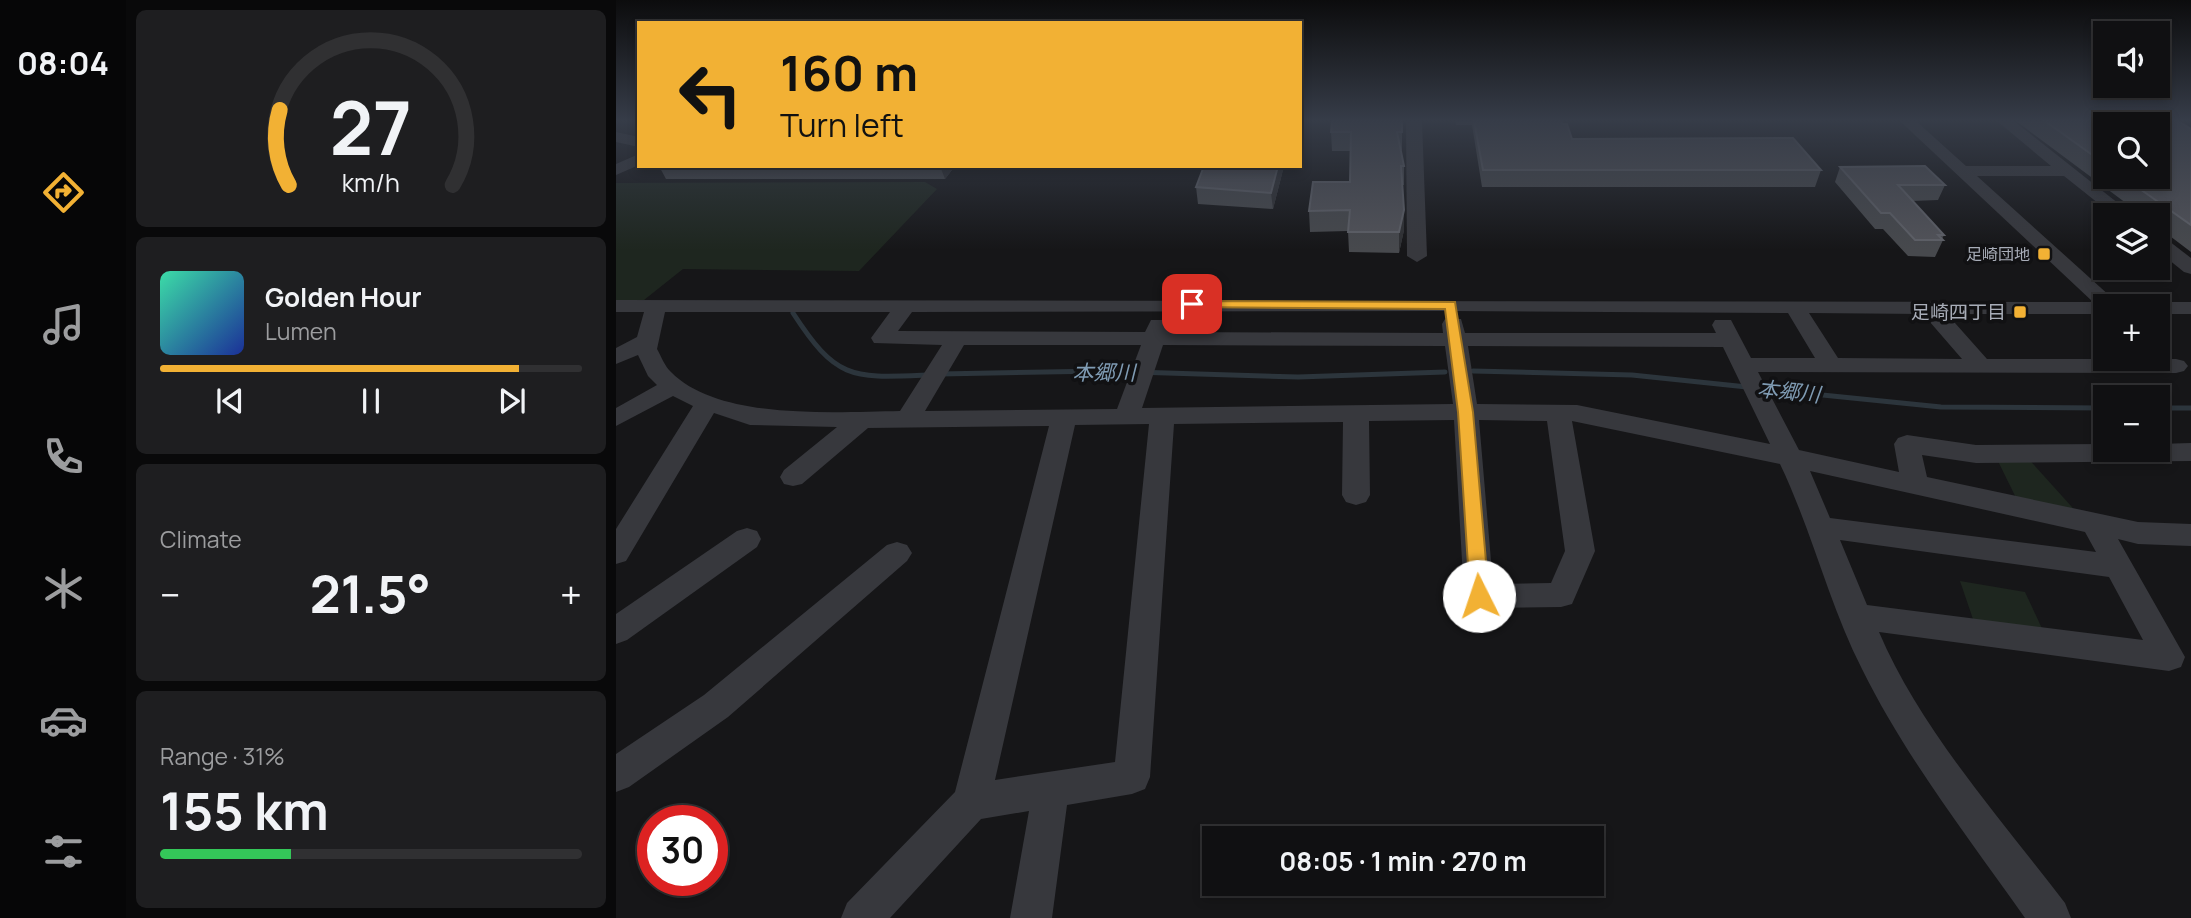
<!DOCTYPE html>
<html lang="en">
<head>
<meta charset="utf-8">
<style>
	body { margin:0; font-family:Manrope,"Noto Sans JP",sans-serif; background:#1e1e20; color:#f1f3f6; height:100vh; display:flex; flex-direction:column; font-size:26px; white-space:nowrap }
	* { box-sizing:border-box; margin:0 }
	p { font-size:23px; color:#9c9d9f }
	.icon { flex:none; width:38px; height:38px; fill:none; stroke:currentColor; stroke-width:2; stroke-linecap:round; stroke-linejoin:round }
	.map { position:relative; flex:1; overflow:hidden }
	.details { display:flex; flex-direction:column; gap:10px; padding:10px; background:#09090a; width:490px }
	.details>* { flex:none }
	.top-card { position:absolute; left:21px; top:21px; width:665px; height:147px; border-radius:0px; box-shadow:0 4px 10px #0003,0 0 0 2px #303032; background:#f2b134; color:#111; overflow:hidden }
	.tools { position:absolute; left:1477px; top:21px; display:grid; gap:14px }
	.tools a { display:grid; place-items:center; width:77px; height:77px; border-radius:0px; background:#101012; box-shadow:0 4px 10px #0003,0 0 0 2px #303032; font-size:35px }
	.speed { position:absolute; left:21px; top:805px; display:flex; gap:14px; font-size:35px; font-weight:700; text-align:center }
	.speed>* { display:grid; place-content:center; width:91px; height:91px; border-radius:50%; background:#101012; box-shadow:0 4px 10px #0003,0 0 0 2px #303032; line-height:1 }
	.speed .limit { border:10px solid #d22; background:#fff; color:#111 }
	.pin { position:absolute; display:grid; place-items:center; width:60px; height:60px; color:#fff; margin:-30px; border-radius:14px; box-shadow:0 4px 10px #0006 }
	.me { position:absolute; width:77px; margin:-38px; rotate:356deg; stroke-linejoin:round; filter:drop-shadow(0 0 5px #0008) }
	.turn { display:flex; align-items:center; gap:24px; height:147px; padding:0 28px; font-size:32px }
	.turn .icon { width:91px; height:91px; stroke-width:2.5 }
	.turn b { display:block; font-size:49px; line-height:60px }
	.big { font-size:52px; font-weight:700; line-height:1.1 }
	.details .widget { flex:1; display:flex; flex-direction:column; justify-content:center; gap:10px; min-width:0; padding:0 24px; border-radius:10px; background:#1e1e20 }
	.details .dial { align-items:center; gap:0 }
	.dial svg { height:182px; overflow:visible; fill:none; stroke:#303032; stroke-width:7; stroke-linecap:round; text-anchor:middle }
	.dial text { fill:#f1f3f6; stroke:none }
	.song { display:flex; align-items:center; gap:21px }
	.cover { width:84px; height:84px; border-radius:10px; background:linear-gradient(135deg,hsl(160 70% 55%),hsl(230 70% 35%)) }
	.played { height:7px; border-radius:4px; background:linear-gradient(90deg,#f2b134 85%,#303032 85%) }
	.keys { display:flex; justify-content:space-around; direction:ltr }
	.heat { display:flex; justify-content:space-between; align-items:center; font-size:38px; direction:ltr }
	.charge { height:10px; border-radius:5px; background:linear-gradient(90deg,#34c759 31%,#303032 0) }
	.trip { position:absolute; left:586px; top:826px; width:402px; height:70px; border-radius:0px; background:#101012; box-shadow:0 4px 10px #0003,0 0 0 2px #303032; font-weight:700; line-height:70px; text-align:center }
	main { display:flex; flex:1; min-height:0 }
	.dock { display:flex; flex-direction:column; width:126px; justify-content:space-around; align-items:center; background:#060607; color:#9c9d9f }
	.dock .icon { width:49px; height:49px }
	.dock .selected { color:#f2b134 }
	.dock b { font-size:32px; color:#f1f3f6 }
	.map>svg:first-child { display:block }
	.green { fill:#1e261f }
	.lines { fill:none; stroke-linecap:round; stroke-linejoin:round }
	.stream { stroke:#2c353c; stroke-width:5 }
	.minor { fill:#37383d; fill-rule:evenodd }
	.wall { fill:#47494d; fill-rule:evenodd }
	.shaded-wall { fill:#2f3033 }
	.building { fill:#525359; stroke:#5f6168; stroke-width:2 }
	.route { fill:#f2b134; stroke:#9d7322; stroke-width:2 }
	.poi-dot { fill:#f2b134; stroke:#111113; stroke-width:2.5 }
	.labels { text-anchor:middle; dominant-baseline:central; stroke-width:7; stroke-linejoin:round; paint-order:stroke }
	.far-poi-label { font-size:16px; fill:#a8adb8; stroke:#111113; text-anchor:end }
	.poi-label { font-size:19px; fill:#a8adb8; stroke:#111113; text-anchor:end }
	.water-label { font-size:21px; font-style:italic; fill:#7f9bb3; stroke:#111113 }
</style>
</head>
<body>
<main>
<nav class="dock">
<b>08:04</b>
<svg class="icon selected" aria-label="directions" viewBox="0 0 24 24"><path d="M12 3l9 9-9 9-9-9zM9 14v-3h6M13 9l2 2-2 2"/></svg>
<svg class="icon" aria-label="music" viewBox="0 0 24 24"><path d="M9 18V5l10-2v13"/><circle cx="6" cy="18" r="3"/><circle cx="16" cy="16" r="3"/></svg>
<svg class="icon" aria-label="phone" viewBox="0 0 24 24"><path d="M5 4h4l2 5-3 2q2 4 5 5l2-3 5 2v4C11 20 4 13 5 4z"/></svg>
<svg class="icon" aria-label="climate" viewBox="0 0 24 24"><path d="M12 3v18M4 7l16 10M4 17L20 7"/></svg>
<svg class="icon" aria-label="car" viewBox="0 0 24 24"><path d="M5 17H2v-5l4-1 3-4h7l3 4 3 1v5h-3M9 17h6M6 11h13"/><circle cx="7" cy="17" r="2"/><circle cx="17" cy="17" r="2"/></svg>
<svg class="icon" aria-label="filters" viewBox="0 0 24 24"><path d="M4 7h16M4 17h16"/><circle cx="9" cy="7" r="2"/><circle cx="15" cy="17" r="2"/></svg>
</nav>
<section class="details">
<div class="widget dial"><svg viewBox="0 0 100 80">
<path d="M14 69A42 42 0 1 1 86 69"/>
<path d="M14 69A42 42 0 0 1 10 36" stroke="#f2b134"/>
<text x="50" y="56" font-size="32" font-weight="700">27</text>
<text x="50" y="72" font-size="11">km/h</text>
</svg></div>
<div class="widget">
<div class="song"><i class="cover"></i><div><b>Golden Hour</b><p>Lumen</p></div></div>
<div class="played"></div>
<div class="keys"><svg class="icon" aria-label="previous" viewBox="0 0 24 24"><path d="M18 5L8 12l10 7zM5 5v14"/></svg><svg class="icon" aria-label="pause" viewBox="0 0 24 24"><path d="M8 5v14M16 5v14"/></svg><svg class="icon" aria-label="next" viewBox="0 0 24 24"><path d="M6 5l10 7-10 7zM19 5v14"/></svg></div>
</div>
<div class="widget"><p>Climate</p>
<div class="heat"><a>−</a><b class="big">21.5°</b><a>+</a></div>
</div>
<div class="widget"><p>Range · 31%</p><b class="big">155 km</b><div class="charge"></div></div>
</section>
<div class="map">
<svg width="1575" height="918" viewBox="0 0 1575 918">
	<rect width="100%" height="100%" fill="#161618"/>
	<!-- green -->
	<g class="green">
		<polygon points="309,182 321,189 243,271 67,269 28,300 0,300 0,183"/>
		<polygon points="1409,455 1465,517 1403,504 1380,457"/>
		<polygon points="1344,581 1409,592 1430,637 1359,625"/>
	</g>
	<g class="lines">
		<!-- stream -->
		<g class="stream">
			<path d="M177 313C221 381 236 378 313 375"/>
			<polyline points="857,371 1016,375 1131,387"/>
			<polyline points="324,374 486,371 682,377 829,372"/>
			<polyline points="1146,389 1325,407 1489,408"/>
			<polyline points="1542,408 1575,408"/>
		</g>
		<!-- minor -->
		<g class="minor">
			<polygon points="790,121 806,121 811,256 801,262 791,256"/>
			<path d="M1284 121H1300L1350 166H1435L1381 121H1398L1517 215H1497L1448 176H1361L1505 306H1489V314H1331L1371 359H1560L1568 361 1572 366 1568 371 1560 373 1142 372 1183 450 1283 472 1278 444 1282 438 1291 435 1360 445 1489 444V450H1542V444L1575 443V461L1360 463 1306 455 1311 477 1522 522 1575 524V546L1522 544 1502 539 1569 657 1565 667 1553 671 1263 632C1304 729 1385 819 1449 903L1455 918H1409C1352 837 1290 758 1246 669 1213 604 1196 531 1164 464L956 421 979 551 956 604 945 607 863 608 852 605 848 596 838 420 753 421 754 495 750 502 740 505 730 502 726 495 727 422 558 424 534 777 529 789 516 794 451 805 436 918H394L413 811 365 819 274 918H225L231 903 339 792 433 426 252 428 186 484 177 486 168 484 164 477 168 470 221 427 134 425 98 413 10 561 0 564V529L77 406 57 396 0 426V408L41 385 32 376 22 355 0 364V348L21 337 28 312H0V300L1477 302ZM835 311 1172 313 1199 358H1135L1115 320H1099L1096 325 1100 333H849L845 319H829L826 324 827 333 552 332 554 325 551 320H535L529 332 282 331 296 312ZM49 312H274L255 338 258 343 326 345 284 411C220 412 103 421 55 372 49 367 45 356 41 349ZM1193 313 1307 314 1346 359 1222 358ZM348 345H525L501 409 309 411ZM547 345 829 346 837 404 526 408ZM852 346 1107 347 1154 444 961 405 861 404ZM863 420 931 421 949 551 935 583 877 584ZM533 424 499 762 379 780 459 425ZM1194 471 1469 532 1480 552 1214 518ZM1224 540 1493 577 1527 640 1251 605Z"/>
			<polygon points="0,132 23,137 23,147 0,142"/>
			<polygon points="23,154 23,165 0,175 0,164"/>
			<polygon points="1542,236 1549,238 1575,258 1575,274 1568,272 1542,251"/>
			<polygon points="1542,302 1575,302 1575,314 1542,314 1542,306 1533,306"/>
			<polygon points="131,528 141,531 145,539 141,547 11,640 0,644 0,614 121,531"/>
			<polygon points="281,542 291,545 296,553 291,561 112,717 13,787 0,792 0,754 88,695 271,545"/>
		</g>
	</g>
	<!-- wall -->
	<g class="wall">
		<polygon points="786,121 786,150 785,150 788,166 788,185 787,185 788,230 783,253 733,252 732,231 694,232 693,211 734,182 735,151 716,151 715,132"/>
		<polygon points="839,121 945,121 956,139 1205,170 1199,187 866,187 856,125 840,125"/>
		<path d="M1400 121H1562L1575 129V252L1542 227V215H1526ZM1489 124 1542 177H1489Z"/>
		<polygon points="43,166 339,166 329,179 50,179"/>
		<polygon points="588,166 668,166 657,209 582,204 580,187"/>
		<polygon points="1224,167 1329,185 1322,200 1296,201 1328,235 1326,239 1327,240 1319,257 1292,256 1267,229 1259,229 1219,182"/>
	</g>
	<!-- shaded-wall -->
	<g class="shaded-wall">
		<polygon points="324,166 339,166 329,179"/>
		<polygon points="662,166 668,166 657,209 655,193"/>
		<polygon points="788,210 788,230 783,253 783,232"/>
	</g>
	<!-- building -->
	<g class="building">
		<polygon points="716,121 786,121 786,132 781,132 788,166 785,166 788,210 783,232 732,232 734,210 693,211 697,182 734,182 735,132 715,132"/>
		<polygon points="858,121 945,121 946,124 951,124 956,139 1177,138 1205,170 867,170"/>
		<polygon points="1429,121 1562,121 1575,129 1575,225 1507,177 1542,177 1542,124 1489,124 1489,164"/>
		<polygon points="588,166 662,166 655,193 580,187"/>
		<polygon points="1309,166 1329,185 1282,185 1328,235 1322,235 1327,240 1299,240 1274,213 1265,213 1224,167"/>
	</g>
	<!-- sky -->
	<linearGradient id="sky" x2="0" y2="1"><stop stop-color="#0c0c0d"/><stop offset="0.48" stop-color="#363c48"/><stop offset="1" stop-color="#363c48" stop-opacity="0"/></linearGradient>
	<rect width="1575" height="250" fill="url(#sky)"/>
	<!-- route -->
	<polygon class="route" points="576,301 839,302 857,412 873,596 870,602 863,604 857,602 854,596 842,412 829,309 571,307 569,304"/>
	<!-- markers -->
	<g class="poi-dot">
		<rect x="1421" y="247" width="14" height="14" rx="3.5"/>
		<rect x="1397" y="305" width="14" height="14" rx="3.5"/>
	</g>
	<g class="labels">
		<!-- far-poi labels -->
		<g class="far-poi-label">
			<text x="1414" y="254">足崎団地</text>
		</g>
		<!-- poi labels -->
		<g class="poi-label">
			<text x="1390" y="312">足崎四丁目</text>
		</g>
		<!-- water labels -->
		<g class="water-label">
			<text x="488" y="372">本郷川</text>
			<text transform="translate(1173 391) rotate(6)">本郷川</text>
		</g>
	</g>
</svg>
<div class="tools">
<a><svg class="icon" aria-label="sound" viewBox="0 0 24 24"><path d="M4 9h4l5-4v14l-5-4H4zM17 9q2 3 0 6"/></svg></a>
<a><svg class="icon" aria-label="search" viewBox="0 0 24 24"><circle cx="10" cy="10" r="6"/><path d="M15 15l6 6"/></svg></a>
<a><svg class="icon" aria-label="layers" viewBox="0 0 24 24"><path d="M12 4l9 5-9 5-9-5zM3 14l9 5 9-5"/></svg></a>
<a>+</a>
<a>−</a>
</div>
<div class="speed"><div class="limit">30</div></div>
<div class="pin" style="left:576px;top:304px;background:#d93025"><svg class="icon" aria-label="arrive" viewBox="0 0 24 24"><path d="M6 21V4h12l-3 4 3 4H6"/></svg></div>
<svg class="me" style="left:863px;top:596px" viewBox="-20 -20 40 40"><circle r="19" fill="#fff"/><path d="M0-13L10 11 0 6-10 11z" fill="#f2b134"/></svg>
<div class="trip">08:05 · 1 min · 270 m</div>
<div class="top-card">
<div class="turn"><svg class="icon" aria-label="left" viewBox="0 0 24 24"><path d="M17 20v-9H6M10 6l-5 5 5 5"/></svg><div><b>160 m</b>Turn left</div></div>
</div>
</div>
</main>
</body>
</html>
